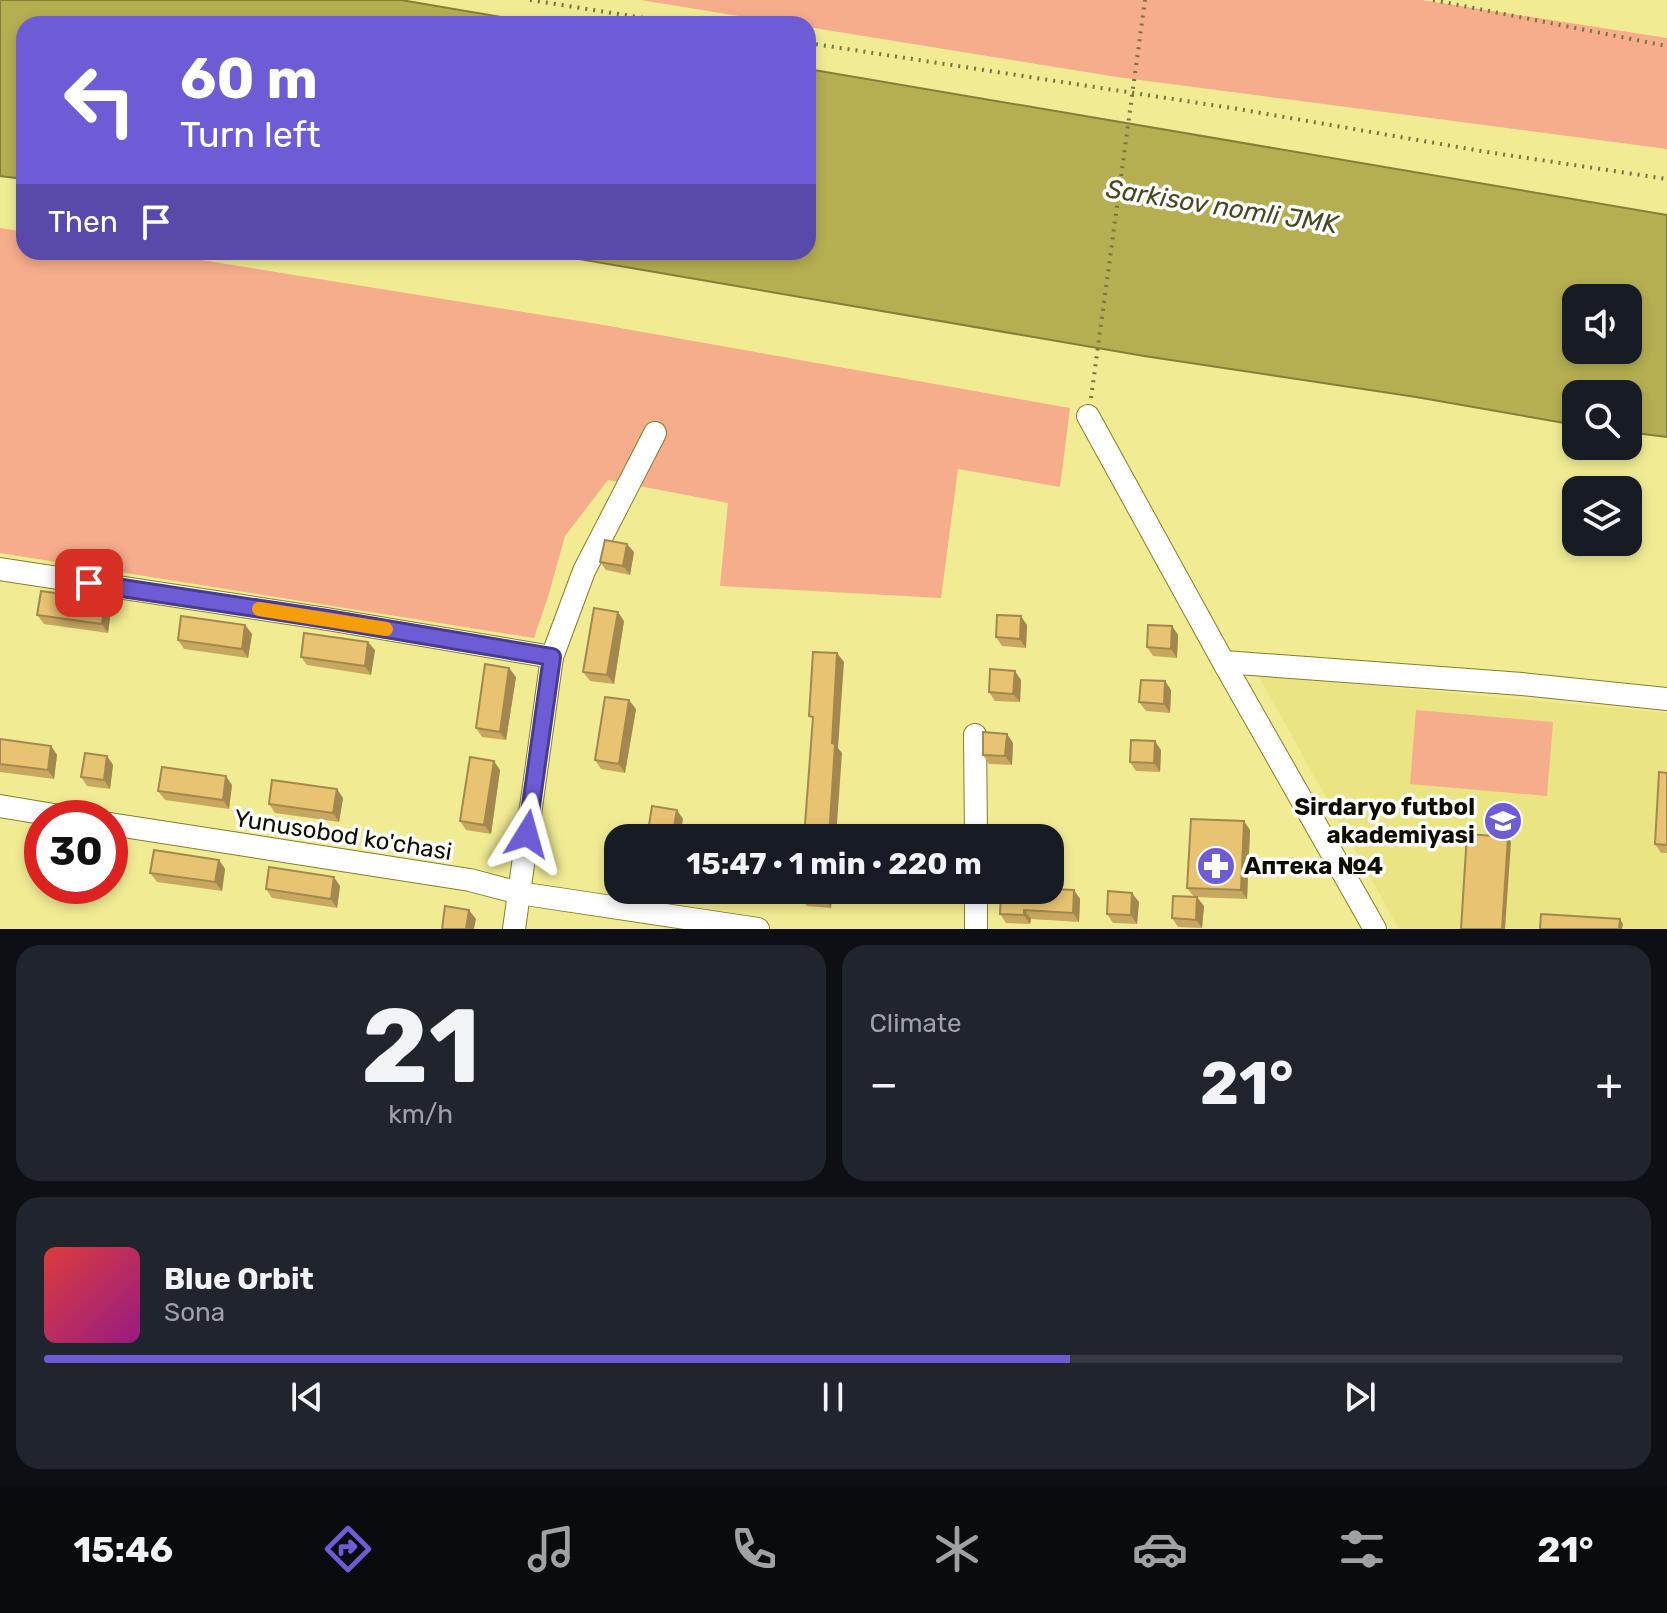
<!DOCTYPE html>
<html lang="en">
<head>
<meta charset="utf-8">
<style>
	body { margin:0; font-family:Rubik,sans-serif; background:#20242c; color:#f1f3f6; height:100vh; display:flex; flex-direction:column; font-size:30px; white-space:nowrap }
	* { box-sizing:border-box; margin:0 }
	p { font-size:26px; color:#9ea1a6 }
	.icon { flex:none; width:44px; height:44px; fill:none; stroke:currentColor; stroke-width:2; stroke-linecap:round; stroke-linejoin:round }
	.map { position:relative; height:929px; overflow:hidden }
	.details { display:flex; flex-direction:column; gap:16px; padding:16px; background:#0d0f14; flex:1 }
	.details>* { flex:none }
	.guide { position:absolute; left:16px; top:16px; width:800px; height:244px; border-radius:24px; box-shadow:0 4px 12px #0003; background:#6e5cd6; color:#fff; overflow:hidden }
	.fabs { position:absolute; left:1562px; top:284px; display:grid; gap:16px }
	.fabs a { display:grid; place-items:center; width:80px; height:80px; border-radius:16px; background:#171b24; box-shadow:0 4px 12px #0003; font-size:40px }
	.speed { position:absolute; left:24px; top:800px; display:flex; gap:16px; font-size:40px; font-weight:700; text-align:center }
	.speed>* { display:grid; place-content:center; width:104px; height:104px; border-radius:50%; background:#171b24; box-shadow:0 4px 12px #0003; line-height:1 }
	.speed .limit { border:12px solid #d22; background:#fff; color:#111 }
	.pin { position:absolute; display:grid; place-items:center; width:68px; height:68px; color:#fff; margin:-34px; border-radius:16px; box-shadow:0 4px 12px #0006 }
	.me { position:absolute; width:88px; margin:-44px; rotate:8deg; stroke-linejoin:round; filter:drop-shadow(0 0 6px #0008) }
	.turn { display:flex; align-items:center; gap:28px; height:168px; padding:0 32px; font-size:36px }
	.turn .icon { width:104px; height:104px; stroke-width:2.5 }
	.turn b { display:block; font-size:56px; line-height:68px }
	.then { display:flex; align-items:center; height:76px; padding:0 32px; background:#0003; gap:16px; font-size:30px }
	.big { font-size:60px; font-weight:700; line-height:1.1 }
	.details .tile { flex:1; display:flex; flex-direction:column; justify-content:center; gap:12px; min-width:0; padding:0 28px; border-radius:24px; background:#20242c }
	.details .dial { align-items:center; gap:0 }
	.dial b { font-size:104px; line-height:1 }
	.song { display:flex; align-items:center; gap:24px }
	.cover { width:96px; height:96px; border-radius:12px; background:linear-gradient(135deg,hsl(0 70% 55%),hsl(310 70% 35%)) }
	.played { height:8px; border-radius:4px; background:linear-gradient(90deg,#6e5cd6 65%,#363941 65%) }
	.keys { display:flex; justify-content:space-around; direction:ltr }
	.heat { display:flex; justify-content:space-between; align-items:center; font-size:44px; direction:ltr }
	.details .tiles { flex:1; display:grid; gap:16px; grid-template-columns:1fr 1fr }
	.tile:last-child { grid-column:span 2 }
	.trip { position:absolute; left:604px; top:824px; width:460px; height:80px; border-radius:24px; background:#171b24; box-shadow:0 4px 12px #0003; font-weight:700; line-height:80px; text-align:center }
	.dock { display:flex; height:128px; justify-content:space-around; align-items:center; background:#090b0e; color:#9ea1a6 }
	.dock .icon { width:56px; height:56px }
	.dock .selected { color:#6e5cd6 }
	.dock b { font-size:36px; color:#f1f3f6 }
	.map>svg:first-child { display:block }
	.built { fill:#eae483 }
	.green { fill:#f6ad8c }
	.water { fill:#b5af52; stroke:#847f39; stroke-width:2; fill-rule:evenodd }
	.lines { fill:none; stroke-linecap:round; stroke-linejoin:round }
	.street-casing { stroke:#857f24; stroke-width:24 }
	.path { stroke:#777444; stroke-width:4; stroke-dasharray:2 6; stroke-linecap:butt }
	.street { stroke:#fff; stroke-width:22 }
	.wall { fill:#c8a861 }
	.shaded-wall { fill:#a2884f }
	.building { fill:#e8c371; stroke:#a2884f; stroke-width:2 }
	.route-casing { stroke:#483c8b; stroke-width:20 }
	.route { stroke:#6e5cd6; stroke-width:14 }
	.slow { stroke:#f59e0b; stroke-width:14 }
	.labels { text-anchor:middle; dominant-baseline:central; stroke-width:7; stroke-linejoin:round; paint-order:stroke }
	.poi-label { font-size:24px; font-weight:bold; fill:#100e00; stroke:#fff; text-anchor:end }
	.street-label { font-size:24px; fill:#100e00; stroke:#fff }
	.water-label { font-size:26px; font-style:italic; fill:#4a4821; stroke:#fff }
</style>
</head>
<body>
<div class="map">
<svg width="1667" height="929" viewBox="0 0 1667 929">
	<rect width="100%" height="100%" fill="#f1ec94"/>
	<!-- built -->
	<polygon class="built" points="1258,675 1667,713 1667,929 1399,929"/>
	<!-- green -->
	<g class="green">
		<polygon points="640,0 1422,0 1667,38 1667,149 1117,77 808,27 808,24 789,24"/>
		<polygon points="0,228 24,232 24,252 152,252 592,323 1070,408 1060,487 958,469 941,598 720,586 728,503 608,480 565,536 548,597 534,638 0,553"/>
		<polygon points="1416,710 1553,722 1547,796 1410,784"/>
	</g>
	<!-- water -->
	<g class="water">
		<polygon points="0,0 401,0 543,24 24,24 24,179 0,176"/>
		<path d="M808 69 1667 215V437L1628 432V394H1576V425L1416 397 1144 356 538 252H808ZM1576 298H1628V350H1576Z"/>
	</g>
	<g class="lines">
		<defs>
			<g id="street">
				<polyline points="1088,416 1225,665 1375,929"/>
				<polyline points="0,569 327,619 552,657"/>
				<polyline points="1224,662 1522,684 1667,699"/>
				<polyline points="975,735 976,838"/>
				<polyline points="0,806 72,818"/>
				<polyline points="110,824 470,880 519,893 758,929"/>
				<polyline points="976,890 976,929"/>
				<polyline points="514,929 552,657 584,571 655,433"/>
			</g>
		</defs>
		<!-- street casing -->
		<use href="#street" class="street-casing"/>
		<!-- path -->
		<g class="path">
			<polyline points="530,0 682,24"/>
			<polyline points="1433,0 1667,46"/>
			<polyline points="808,43 1238,109 1487,152 1667,179"/>
			<polyline points="1091,398 1145,0"/>
		</g>
		<!-- street -->
		<use href="#street" class="street"/>
	</g>
	<!-- wall -->
	<g class="wall">
		<polygon points="634,552 630,575 606,570 600,562"/>
		<polygon points="105,600 111,609 108,633 44,624 37,615"/>
		<polygon points="624,621 614,684 590,681 583,672"/>
		<polygon points="245,625 252,634 248,658 184,649 178,640"/>
		<polygon points="1027,625 1026,648 1002,646 996,637"/>
		<polygon points="1172,626 1178,635 1177,658 1153,656 1147,647"/>
		<polygon points="375,650 371,675 307,665 301,657"/>
		<polygon points="516,677 506,740 482,737 476,728"/>
		<polygon points="1021,680 1020,702 995,701 989,692"/>
		<polygon points="1165,681 1171,690 1170,713 1146,711 1139,702"/>
		<polygon points="636,709 625,773 601,769 595,760"/>
		<polygon points="1007,734 1013,743 1012,765 989,764 983,755"/>
		<polygon points="0,739 51,746 57,755 54,779 0,772"/>
		<polygon points="1161,750 1160,772 1136,771 1130,762"/>
		<polygon points="107,756 113,765 110,789 87,786 81,777"/>
		<polygon points="500,770 491,834 466,830 460,821"/>
		<polygon points="1667,773 1667,853 1661,853 1655,844"/>
		<polygon points="232,785 229,809 165,800 158,791"/>
		<polygon points="343,798 339,822 275,813 269,804"/>
		<polygon points="1250,830 1247,899 1194,897 1187,888"/>
		<polygon points="219,860 225,869 222,891 157,882 150,873"/>
		<polygon points="340,886 337,908 272,898 266,889"/>
		<polygon points="801,890 832,890 831,908 807,906 800,897"/>
		<polygon points="1074,890 1080,899 1079,922 1031,919 1030,924 1006,923 1000,914 1049,894"/>
		<polygon points="1139,902 1137,924 1113,923 1107,914"/>
		<polygon points="1204,906 1202,928 1178,927 1172,918"/>
	</g>
	<!-- shaded-wall -->
	<g class="shaded-wall">
		<polygon points="627,544 634,552 630,575 623,566"/>
		<polygon points="105,600 111,609 108,633 102,624"/>
		<polygon points="618,612 624,621 614,684 607,675"/>
		<polygon points="1021,616 1027,625 1026,648 1020,639"/>
		<polygon points="245,625 252,634 248,658 242,649"/>
		<polygon points="1172,626 1178,635 1177,658 1171,649"/>
		<polygon points="368,642 375,650 371,675 365,666"/>
		<polygon points="837,653 844,662 838,748 842,753 836,838 829,838 832,743"/>
		<polygon points="509,668 516,677 506,740 500,732"/>
		<polygon points="1015,671 1021,680 1020,702 1013,694"/>
		<polygon points="1165,681 1171,690 1170,713 1164,704"/>
		<polygon points="629,700 636,709 625,773 619,764"/>
		<polygon points="1007,734 1013,743 1012,765 1005,756"/>
		<polygon points="1155,741 1161,750 1160,772 1154,763"/>
		<polygon points="51,746 57,755 54,779 48,770"/>
		<polygon points="107,756 113,765 110,789 104,780"/>
		<polygon points="494,761 500,770 491,834 484,825"/>
		<polygon points="226,776 232,785 229,809 223,800"/>
		<polygon points="337,789 343,798 339,822 333,813"/>
		<polygon points="677,810 683,819 680,838 672,838"/>
		<polygon points="1244,821 1250,830 1247,899 1241,890"/>
		<polygon points="1508,837 1511,842 1505,929 1502,929"/>
		<polygon points="110,846 115,852 111,874 110,873"/>
		<polygon points="219,860 225,869 222,891 215,882"/>
		<polygon points="334,877 340,886 337,908 331,899"/>
		<polygon points="825,890 832,890 831,908 825,899"/>
		<polygon points="1074,890 1080,899 1079,922 1073,913"/>
		<polygon points="1132,893 1139,902 1137,924 1131,915"/>
		<polygon points="1197,897 1204,906 1202,928 1196,920"/>
		<polygon points="469,910 476,919 474,929 466,929"/>
		<polygon points="1024,910 1031,919 1030,924 1024,915"/>
		<polygon points="1620,919 1623,924 1622,929 1619,929"/>
	</g>
	<!-- building -->
	<g class="building">
		<polygon points="605,540 627,544 623,566 600,562"/>
		<polygon points="41,591 105,600 102,624 37,615"/>
		<polygon points="594,608 618,612 607,675 583,672"/>
		<polygon points="997,615 1021,616 1020,639 996,637"/>
		<polygon points="181,616 245,625 242,649 178,640"/>
		<polygon points="1148,625 1172,626 1171,649 1147,647"/>
		<polygon points="304,633 368,642 365,666 301,657"/>
		<polygon points="813,652 837,653 832,743 835,744 829,838 804,838 813,717 809,716"/>
		<polygon points="485,664 509,668 500,732 476,728"/>
		<polygon points="990,669 1015,671 1013,694 989,692"/>
		<polygon points="1141,680 1165,681 1164,704 1139,702"/>
		<polygon points="605,697 629,700 619,764 595,760"/>
		<polygon points="983,732 1007,734 1005,756 983,755"/>
		<polygon points="0,739 51,746 48,770 0,764"/>
		<polygon points="1131,740 1155,741 1154,763 1130,762"/>
		<polygon points="85,753 107,756 104,780 81,777"/>
		<polygon points="470,757 494,761 484,825 460,821"/>
		<polygon points="162,767 226,776 223,800 158,791"/>
		<polygon points="1659,772 1667,773 1667,845 1655,844"/>
		<polygon points="272,780 337,789 333,813 269,804"/>
		<polygon points="652,806 677,810 672,838 647,838"/>
		<polygon points="1191,819 1244,821 1241,890 1187,888"/>
		<polygon points="1467,834 1508,837 1502,929 1461,929"/>
		<polygon points="154,850 219,860 215,882 150,873"/>
		<polygon points="269,867 334,877 331,899 266,889"/>
		<polygon points="1050,889 1074,890 1073,913 1024,910 1024,915 1000,914 1001,892 1049,894"/>
		<polygon points="801,890 825,890 825,899 800,897"/>
		<polygon points="1108,891 1132,893 1131,915 1107,914"/>
		<polygon points="1173,896 1197,897 1196,920 1172,918"/>
		<polygon points="445,906 469,910 466,929 442,929"/>
		<polygon points="1541,914 1620,919 1619,929 1540,929"/>
	</g>
	<g class="lines">
		<defs>
			<polyline id="route" points="89,583 327,619 552,657 527,834"/>
		</defs>
		<!-- route casing -->
		<use href="#route" class="route-casing"/>
		<!-- route -->
		<use href="#route" class="route"/>
		<!-- slow -->
		<polyline class="slow" points="259,609 386,629"/>
	</g>
	<!-- icons -->
	<defs>
		<symbol id="school-disc" viewBox="-11 -11 22 22"><circle r="9.5" fill="#6e5cd6" stroke="#fff"/><path d="M0-5L7-2L0 1L-7-2ZM-4 1L0 2.5L4 1V4Q0 6-4 4Z" fill="#fff"/></symbol>
		<symbol id="pharmacy-disc" viewBox="-11 -11 22 22"><circle r="9.5" fill="#6e5cd6" stroke="#fff"/><path d="M-2-6h4v4h4v4h-4v4h-4v-4h-4v-4h4Z" fill="#fff"/></symbol>
	</defs>
	<g fill-rule="evenodd">
		<use href="#school-disc" x="1481" y="799" width="44" height="44"/>
		<use href="#pharmacy-disc" x="1194" y="844" width="44" height="44"/>
	</g>
	<g class="labels">
		<!-- poi labels -->
		<g class="poi-label">
			<text x="1475" y="807">Sirdaryo futbol<tspan x="1475" dy="28">akademiyasi</tspan></text>
			<text x="1244" y="866" text-anchor="start">Аптека №4</text>
		</g>
		<!-- street labels -->
		<g class="street-label">
			<text transform="translate(343 835) rotate(9)">Yunusobod ko'chasi</text>
		</g>
		<!-- water labels -->
		<g class="water-label">
			<text transform="translate(1222 207) rotate(9)">Sarkisov nomli JMK</text>
		</g>
	</g>
</svg>
<div class="fabs">
<a><svg class="icon" aria-label="sound" viewBox="0 0 24 24"><path d="M4 9h4l5-4v14l-5-4H4zM17 9q2 3 0 6"/></svg></a>
<a><svg class="icon" aria-label="search" viewBox="0 0 24 24"><circle cx="10" cy="10" r="6"/><path d="M15 15l6 6"/></svg></a>
<a><svg class="icon" aria-label="layers" viewBox="0 0 24 24"><path d="M12 4l9 5-9 5-9-5zM3 14l9 5 9-5"/></svg></a>
</div>
<div class="speed"><div class="limit">30</div></div>
<div class="pin" style="left:89px;top:583px;background:#d93025"><svg class="icon" aria-label="arrive" viewBox="0 0 24 24"><path d="M6 21V4h12l-3 4 3 4H6"/></svg></div>
<svg class="me" style="left:527px;top:834px" viewBox="-20 -20 40 40"><path d="M0-17L14 15 0 8-14 15z" fill="#6e5cd6" stroke="#fff" stroke-width="4"/></svg>
<div class="trip">15:47 · 1 min · 220 m</div>
<div class="guide">
<div class="turn"><svg class="icon" aria-label="left" viewBox="0 0 24 24"><path d="M17 20v-9H6M10 6l-5 5 5 5"/></svg><div><b>60 m</b>Turn left</div></div>
<div class="then">Then<svg class="icon" aria-label="arrive" viewBox="0 0 24 24"><path d="M6 21V4h12l-3 4 3 4H6"/></svg></div>
</div>
</div>
<section class="details">
<div class="tiles">
<div class="tile dial"><b>21</b><p>km/h</p></div>
<div class="tile"><p>Climate</p>
<div class="heat"><a>−</a><b class="big">21°</b><a>+</a></div>
</div>
<div class="tile">
<div class="song"><i class="cover"></i><div><b>Blue Orbit</b><p>Sona</p></div></div>
<div class="played"></div>
<div class="keys"><svg class="icon" aria-label="previous" viewBox="0 0 24 24"><path d="M18 5L8 12l10 7zM5 5v14"/></svg><svg class="icon" aria-label="pause" viewBox="0 0 24 24"><path d="M8 5v14M16 5v14"/></svg><svg class="icon" aria-label="next" viewBox="0 0 24 24"><path d="M6 5l10 7-10 7zM19 5v14"/></svg></div>
</div>
</div>
</section>
<nav class="dock">
<b>15:46</b>
<svg class="icon selected" aria-label="directions" viewBox="0 0 24 24"><path d="M12 3l9 9-9 9-9-9zM9 14v-3h6M13 9l2 2-2 2"/></svg>
<svg class="icon" aria-label="music" viewBox="0 0 24 24"><path d="M9 18V5l10-2v13"/><circle cx="6" cy="18" r="3"/><circle cx="16" cy="16" r="3"/></svg>
<svg class="icon" aria-label="phone" viewBox="0 0 24 24"><path d="M5 4h4l2 5-3 2q2 4 5 5l2-3 5 2v4C11 20 4 13 5 4z"/></svg>
<svg class="icon" aria-label="climate" viewBox="0 0 24 24"><path d="M12 3v18M4 7l16 10M4 17L20 7"/></svg>
<svg class="icon" aria-label="car" viewBox="0 0 24 24"><path d="M5 17H2v-5l4-1 3-4h7l3 4 3 1v5h-3M9 17h6M6 11h13"/><circle cx="7" cy="17" r="2"/><circle cx="17" cy="17" r="2"/></svg>
<svg class="icon" aria-label="filters" viewBox="0 0 24 24"><path d="M4 7h16M4 17h16"/><circle cx="9" cy="7" r="2"/><circle cx="15" cy="17" r="2"/></svg>
<b>21°</b>
</nav>
</body>
</html>
